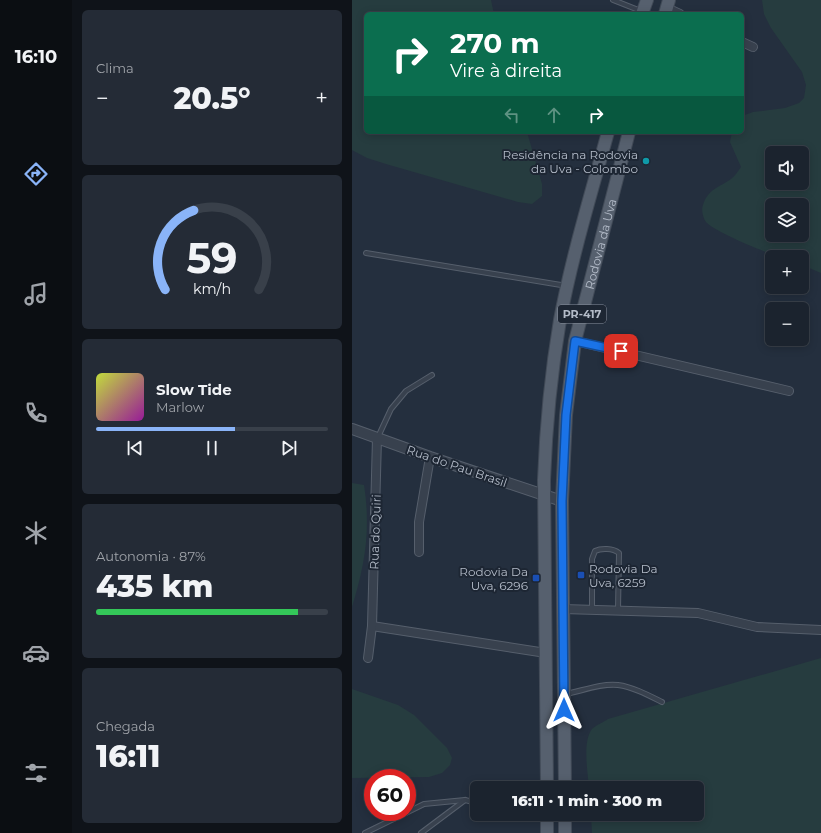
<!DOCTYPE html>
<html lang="pt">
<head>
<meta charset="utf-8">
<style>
	body { margin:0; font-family:Montserrat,sans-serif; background:#242b36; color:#f1f3f6; height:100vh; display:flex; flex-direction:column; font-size:15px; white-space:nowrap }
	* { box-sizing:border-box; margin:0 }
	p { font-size:13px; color:#a0a4aa }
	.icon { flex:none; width:22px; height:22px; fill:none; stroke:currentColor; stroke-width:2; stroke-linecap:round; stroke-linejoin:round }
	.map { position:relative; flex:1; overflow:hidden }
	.panel { display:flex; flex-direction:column; gap:10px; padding:10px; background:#0f1319; width:280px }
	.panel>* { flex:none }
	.guide { position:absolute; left:12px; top:12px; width:380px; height:122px; border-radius:6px; box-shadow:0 2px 10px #0003,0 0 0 1px #39404a; background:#0b6e4f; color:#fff; overflow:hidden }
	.controls { position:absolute; left:413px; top:146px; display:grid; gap:8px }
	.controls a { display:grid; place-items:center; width:44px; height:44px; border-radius:6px; background:#1b232e; box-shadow:0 2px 10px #0003,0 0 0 1px #39404a; font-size:20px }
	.speed { position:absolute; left:12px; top:769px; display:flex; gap:8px; font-size:20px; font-weight:700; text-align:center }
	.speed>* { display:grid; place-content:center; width:52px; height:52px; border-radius:50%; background:#1b232e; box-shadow:0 2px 10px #0003,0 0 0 1px #39404a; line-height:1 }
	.speed .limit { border:6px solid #d22; background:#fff; color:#111 }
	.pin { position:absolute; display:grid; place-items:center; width:34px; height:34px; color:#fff; margin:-17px; border-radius:8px; box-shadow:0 2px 6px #0006 }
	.me { position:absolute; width:44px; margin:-22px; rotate:0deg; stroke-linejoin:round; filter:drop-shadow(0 0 3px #0008) }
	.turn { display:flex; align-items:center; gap:14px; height:84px; padding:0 20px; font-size:18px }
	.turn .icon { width:52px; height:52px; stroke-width:2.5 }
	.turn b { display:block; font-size:28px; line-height:34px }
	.lanes { display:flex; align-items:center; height:38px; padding:0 20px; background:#0003; justify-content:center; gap:20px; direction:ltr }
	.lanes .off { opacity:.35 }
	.big { font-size:30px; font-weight:800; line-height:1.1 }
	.panel .widget { flex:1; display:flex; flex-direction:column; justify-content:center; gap:6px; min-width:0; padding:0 14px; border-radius:6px; background:#242b36 }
	.panel .dial { align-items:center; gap:0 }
	.dial svg { height:104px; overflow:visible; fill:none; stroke:#39404a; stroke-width:7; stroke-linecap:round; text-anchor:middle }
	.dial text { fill:#f1f3f6; stroke:none }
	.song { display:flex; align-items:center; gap:12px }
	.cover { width:48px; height:48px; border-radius:6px; background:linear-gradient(135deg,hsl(70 70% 55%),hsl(300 70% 35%)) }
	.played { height:4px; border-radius:2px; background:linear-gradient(90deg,#8ab4f8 60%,#39404a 60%) }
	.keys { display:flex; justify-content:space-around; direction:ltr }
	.heat { display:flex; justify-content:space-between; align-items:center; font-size:22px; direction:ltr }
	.charge { height:6px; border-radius:3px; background:linear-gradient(90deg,#34c759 87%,#39404a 0) }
	.trip { position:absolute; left:118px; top:781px; width:234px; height:40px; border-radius:6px; background:#1b232e; box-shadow:0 2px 10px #0003,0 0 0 1px #39404a; font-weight:800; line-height:40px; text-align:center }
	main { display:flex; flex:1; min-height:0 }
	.dock { display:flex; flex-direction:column; width:72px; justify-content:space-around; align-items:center; background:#0b0e12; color:#a0a4aa }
	.dock .icon { width:28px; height:28px }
	.dock .current { color:#8ab4f8 }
	.dock b { font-size:18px; color:#f1f3f6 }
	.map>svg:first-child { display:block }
	.green { fill:#263c3f; fill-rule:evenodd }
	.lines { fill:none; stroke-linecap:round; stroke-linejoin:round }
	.service-casing { stroke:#565f6c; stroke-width:6 }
	.minor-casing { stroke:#565f6c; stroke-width:10 }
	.tertiary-casing { stroke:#565f6c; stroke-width:12 }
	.primary-casing { stroke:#414a57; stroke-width:14 }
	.service { stroke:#38414e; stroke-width:4 }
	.minor { stroke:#38414e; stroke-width:8 }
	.tertiary { stroke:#38414e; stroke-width:10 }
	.primary { stroke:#56606e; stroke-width:12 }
	.route-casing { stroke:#114b97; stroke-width:10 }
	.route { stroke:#1a73e8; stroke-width:7 }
	.culture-dot { fill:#0f9aa8; stroke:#1d2633; stroke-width:1.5 }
	.transit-dot { fill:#1a4fb4; stroke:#1d2633; stroke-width:1.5 }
	.labels { text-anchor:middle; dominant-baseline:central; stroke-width:4; stroke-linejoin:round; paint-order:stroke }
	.shield { fill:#1d2633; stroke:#878f9c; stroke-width:1 }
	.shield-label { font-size:11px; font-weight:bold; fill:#b4bcc9 }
	.poi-label { font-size:12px; fill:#b4bcc9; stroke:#1d2633; text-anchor:end }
	.street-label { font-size:12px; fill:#b4bcc9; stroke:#1d2633 }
</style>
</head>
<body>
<main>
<nav class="dock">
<b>16:10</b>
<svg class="icon current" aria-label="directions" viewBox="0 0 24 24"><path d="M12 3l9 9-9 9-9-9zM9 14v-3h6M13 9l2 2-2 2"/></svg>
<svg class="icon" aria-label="music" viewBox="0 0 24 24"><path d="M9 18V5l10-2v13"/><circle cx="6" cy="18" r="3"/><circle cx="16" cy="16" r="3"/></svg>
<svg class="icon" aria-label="phone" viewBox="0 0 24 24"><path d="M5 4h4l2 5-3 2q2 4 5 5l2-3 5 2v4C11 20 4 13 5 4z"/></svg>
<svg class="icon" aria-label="climate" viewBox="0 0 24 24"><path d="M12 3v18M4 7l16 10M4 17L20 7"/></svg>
<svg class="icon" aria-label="car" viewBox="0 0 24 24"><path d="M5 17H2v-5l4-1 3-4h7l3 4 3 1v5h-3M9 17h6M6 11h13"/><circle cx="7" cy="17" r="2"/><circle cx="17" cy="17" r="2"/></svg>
<svg class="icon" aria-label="filters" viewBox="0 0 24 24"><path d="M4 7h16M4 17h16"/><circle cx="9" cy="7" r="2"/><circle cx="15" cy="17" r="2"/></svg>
</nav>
<section class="panel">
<div class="widget"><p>Clima</p>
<div class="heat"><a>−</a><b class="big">20.5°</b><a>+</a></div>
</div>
<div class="widget dial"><svg viewBox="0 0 100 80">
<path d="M14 69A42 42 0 1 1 86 69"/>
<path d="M14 69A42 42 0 0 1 36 8" stroke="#8ab4f8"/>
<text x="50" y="56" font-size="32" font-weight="700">59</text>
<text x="50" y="72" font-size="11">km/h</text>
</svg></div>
<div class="widget">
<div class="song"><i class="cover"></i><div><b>Slow Tide</b><p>Marlow</p></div></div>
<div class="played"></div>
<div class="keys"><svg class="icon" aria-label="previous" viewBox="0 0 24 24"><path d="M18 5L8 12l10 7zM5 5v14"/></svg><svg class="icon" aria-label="pause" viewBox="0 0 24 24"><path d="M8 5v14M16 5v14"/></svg><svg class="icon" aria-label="next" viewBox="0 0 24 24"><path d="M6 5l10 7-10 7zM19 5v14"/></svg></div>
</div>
<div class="widget"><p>Autonomia · 87%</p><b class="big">435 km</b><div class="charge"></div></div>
<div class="widget"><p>Chegada</p><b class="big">16:11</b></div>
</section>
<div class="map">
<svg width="469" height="833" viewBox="0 0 469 833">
	<rect width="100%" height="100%" fill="#242f3e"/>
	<!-- green -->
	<g class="green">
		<polygon points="0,0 139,0 142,14 14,14 14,132 175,132 190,184 190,196 180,204 166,202 34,164 15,158 0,150"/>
		<path d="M410 0H469V273L450 265V257C443 257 435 258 429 257 416 254 361 231 354 222 351 218 349 210 351 205 356 189 368 187 379 179 383 176 386 171 389 167L378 142 380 132H390V116L401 112 433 108 447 103 452 98 454 85 450 72 419 28 412 14ZM420 153H450V183H420ZM420 205H450V235H420Z"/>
		<path d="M0 483 12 485C19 530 13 564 0 607Z"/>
		<path d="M469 658V833H240L239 814H345V788H237C236 773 230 742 240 729 244 725 252 722 256 719Z"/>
		<polygon points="0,689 46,705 62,715 95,748 100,758 98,765 90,773 77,777 0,778"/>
	</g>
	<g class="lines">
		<defs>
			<g id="service">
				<polyline points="261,0 289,11"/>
				<polyline points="14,253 215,286"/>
				<polyline points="26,437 39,409 54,391 80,375"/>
				<path d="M240 610V559L243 551C249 548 261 548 267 553L266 610"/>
				<path d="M214 694C230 691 249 683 266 685 281 687 296 695 310 702"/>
				<polyline points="13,833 72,804 113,800 125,803"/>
				<polyline points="69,833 113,800"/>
			</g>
			<g id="minor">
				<polyline points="315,8 328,14"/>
				<polyline points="390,42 401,47"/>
				<polyline points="223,341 437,391"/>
				<polyline points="67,552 67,522 78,457"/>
				<polyline points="211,609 346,613 405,627 469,630"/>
				<polyline points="20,626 194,653"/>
				<polyline points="16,658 20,626 25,438"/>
			</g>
			<polyline id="tertiary" points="0,429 78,457 210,501"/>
			<g id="primary">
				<polyline points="290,14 295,0"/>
				<polyline points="313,14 317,0"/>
				<path d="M195 788 192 480C194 426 199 373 208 320 220 256 239 194 256 132"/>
				<path id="s1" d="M213 788 210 501 214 415 223 341 277 132"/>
				<polyline points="195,814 195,833"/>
				<polyline points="213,814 213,833"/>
			</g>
		</defs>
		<!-- service casing -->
		<use href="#service" class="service-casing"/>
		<!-- minor casing -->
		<use href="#minor" class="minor-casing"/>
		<!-- tertiary casing -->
		<use href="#tertiary" class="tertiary-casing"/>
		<!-- primary casing -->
		<use href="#primary" class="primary-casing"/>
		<!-- service -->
		<use href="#service" class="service"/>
		<!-- minor -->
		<use href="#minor" class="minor"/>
		<!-- tertiary -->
		<use href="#tertiary" class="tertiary"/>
		<!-- primary -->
		<use href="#primary" class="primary"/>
	</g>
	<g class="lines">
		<defs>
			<polyline id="route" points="212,710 210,501 214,415 223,341 269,351"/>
		</defs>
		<!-- route casing -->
		<use href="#route" class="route-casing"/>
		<!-- route -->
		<use href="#route" class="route"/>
	</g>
	<!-- markers -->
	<circle class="culture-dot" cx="294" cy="161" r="4"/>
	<g class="transit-dot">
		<rect x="225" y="571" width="8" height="8" rx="2"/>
		<rect x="180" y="574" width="8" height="8" rx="2"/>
	</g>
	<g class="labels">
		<!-- shield labels -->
		<rect class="shield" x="206" y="305" width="48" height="18" rx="3"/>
		<g class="shield-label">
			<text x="230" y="314">PR-417</text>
		</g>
		<!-- poi labels -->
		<g class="poi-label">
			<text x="286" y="154">Residência na Rodovia<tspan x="286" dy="14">da Uva - Colombo</tspan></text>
			<text x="237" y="568" text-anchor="start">Rodovia Da<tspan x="237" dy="14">Uva, 6259</tspan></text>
			<text x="176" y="571">Rodovia Da<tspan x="176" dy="14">Uva, 6296</tspan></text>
		</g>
		<!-- street labels -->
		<g class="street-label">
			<text stroke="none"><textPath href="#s1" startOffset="548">Rodovia da Uva</textPath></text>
			<text transform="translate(105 466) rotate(19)">Rua do Pau Brasil</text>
			<text transform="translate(23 532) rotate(-88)">Rua do Quiri</text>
		</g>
	</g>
</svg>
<div class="controls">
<a><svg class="icon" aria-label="sound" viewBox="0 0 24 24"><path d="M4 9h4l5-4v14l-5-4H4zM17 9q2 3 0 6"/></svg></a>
<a><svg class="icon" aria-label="layers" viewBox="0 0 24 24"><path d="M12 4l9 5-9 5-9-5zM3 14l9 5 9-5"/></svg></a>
<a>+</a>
<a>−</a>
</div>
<div class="speed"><div class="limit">60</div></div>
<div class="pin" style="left:269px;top:351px;background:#d93025"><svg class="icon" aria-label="arrive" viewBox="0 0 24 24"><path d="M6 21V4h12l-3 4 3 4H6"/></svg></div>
<svg class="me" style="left:212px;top:710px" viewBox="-20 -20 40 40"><path d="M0-17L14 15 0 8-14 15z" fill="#1a73e8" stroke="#fff" stroke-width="4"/></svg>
<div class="trip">16:11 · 1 min · 300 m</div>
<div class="guide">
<div class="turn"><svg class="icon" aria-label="right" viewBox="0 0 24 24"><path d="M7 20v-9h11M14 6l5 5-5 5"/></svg><div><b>270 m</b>Vire à direita</div></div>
<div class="lanes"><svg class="icon off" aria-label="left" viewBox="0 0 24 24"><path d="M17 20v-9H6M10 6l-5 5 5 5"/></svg><svg class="icon off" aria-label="ahead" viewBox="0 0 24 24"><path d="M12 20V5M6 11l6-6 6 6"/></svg><svg class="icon" aria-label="right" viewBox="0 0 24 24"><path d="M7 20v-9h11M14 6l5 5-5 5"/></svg></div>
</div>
</div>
</main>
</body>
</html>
